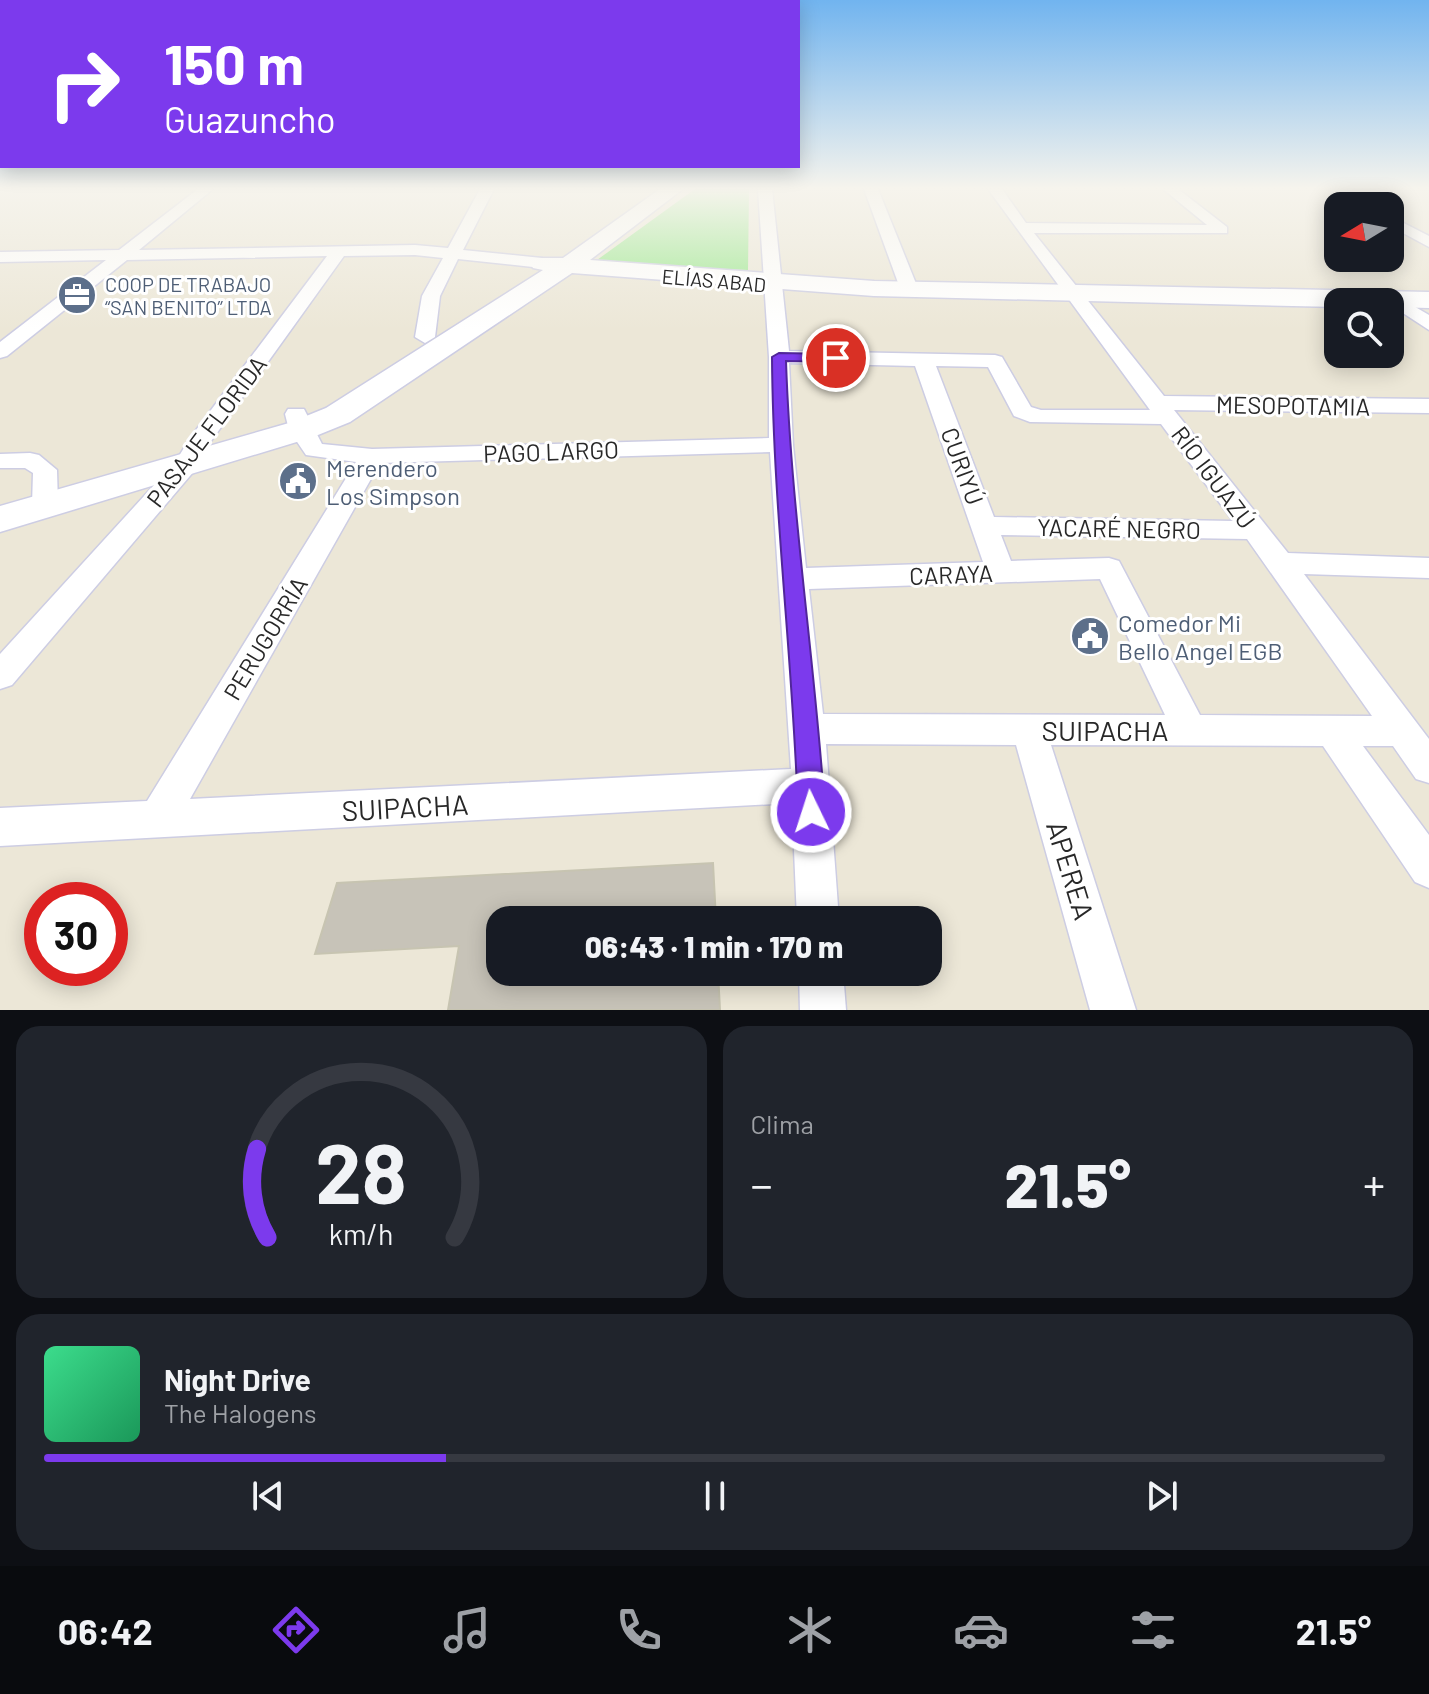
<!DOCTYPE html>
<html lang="es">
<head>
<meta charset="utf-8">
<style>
	body { margin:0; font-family:Barlow,sans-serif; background:#20242c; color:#f1f3f6; height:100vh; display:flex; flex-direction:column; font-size:30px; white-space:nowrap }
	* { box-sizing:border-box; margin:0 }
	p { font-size:26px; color:#9ea1a6 }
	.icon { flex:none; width:44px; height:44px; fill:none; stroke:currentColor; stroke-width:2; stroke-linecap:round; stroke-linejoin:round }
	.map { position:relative; height:1010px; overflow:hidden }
	.drawer { display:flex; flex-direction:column; gap:16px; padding:16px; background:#0d0f14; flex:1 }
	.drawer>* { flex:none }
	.top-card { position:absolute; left:0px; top:0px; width:800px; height:168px; box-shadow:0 4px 20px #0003; background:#7c3aed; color:#fff; overflow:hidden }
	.needle { width:52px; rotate:260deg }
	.buttons { position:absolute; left:1324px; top:192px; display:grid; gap:16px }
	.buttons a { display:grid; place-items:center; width:80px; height:80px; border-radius:16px; background:#171b24; box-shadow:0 4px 20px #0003; font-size:40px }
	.speed { position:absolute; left:24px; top:882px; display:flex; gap:16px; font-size:40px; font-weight:700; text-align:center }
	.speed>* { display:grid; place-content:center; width:104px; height:104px; border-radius:50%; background:#171b24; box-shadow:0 4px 20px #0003; line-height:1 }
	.speed .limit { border:12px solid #d22; background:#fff; color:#111 }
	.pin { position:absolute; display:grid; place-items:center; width:68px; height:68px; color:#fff; margin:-34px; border:4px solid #fff; border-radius:50%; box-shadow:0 2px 8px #0007 }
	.me { position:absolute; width:88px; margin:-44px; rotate:356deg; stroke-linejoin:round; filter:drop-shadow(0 0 6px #0008) }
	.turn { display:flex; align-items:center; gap:28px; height:168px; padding:0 32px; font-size:36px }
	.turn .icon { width:104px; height:104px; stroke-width:2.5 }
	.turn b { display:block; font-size:56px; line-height:68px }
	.big { font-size:60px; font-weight:800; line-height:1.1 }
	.drawer .tile { flex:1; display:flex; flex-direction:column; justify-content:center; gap:12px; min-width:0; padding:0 28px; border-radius:24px; background:#20242c }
	.drawer .dial { align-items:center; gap:0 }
	.dial svg { height:208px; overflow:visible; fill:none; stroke:#363941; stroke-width:7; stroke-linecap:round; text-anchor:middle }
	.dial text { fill:#f1f3f6; stroke:none }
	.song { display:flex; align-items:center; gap:24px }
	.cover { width:96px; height:96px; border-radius:12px; background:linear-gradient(135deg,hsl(150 70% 55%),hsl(150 70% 35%)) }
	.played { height:8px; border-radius:4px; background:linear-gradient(90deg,#7c3aed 30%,#363941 30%) }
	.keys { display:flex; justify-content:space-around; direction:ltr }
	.heat { display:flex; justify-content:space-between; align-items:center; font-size:44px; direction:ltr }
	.drawer .tiles { flex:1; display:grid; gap:16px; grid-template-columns:1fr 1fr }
	.tile:last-child { grid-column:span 2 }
	.trip { position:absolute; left:486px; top:906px; width:456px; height:80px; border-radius:24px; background:#171b24; box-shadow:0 4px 20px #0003; font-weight:800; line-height:80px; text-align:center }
	.dock { display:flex; height:128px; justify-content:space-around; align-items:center; background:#090b0e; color:#9ea1a6 }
	.dock .icon { width:56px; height:56px }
	.dock .selected { color:#7c3aed }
	.dock b { font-size:36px; color:#f1f3f6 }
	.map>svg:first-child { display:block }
	.green { fill:#9be88e }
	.building { fill:#c7c3b8; stroke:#c7c4b1; stroke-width:2 }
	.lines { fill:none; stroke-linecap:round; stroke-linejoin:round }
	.street-casing { stroke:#cdcde3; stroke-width:3 }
	.secondary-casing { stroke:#cdcde3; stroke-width:3 }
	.street { fill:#fff; fill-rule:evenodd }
	.secondary { fill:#fff; fill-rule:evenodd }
	.route { fill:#7c3aed; stroke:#51269a; stroke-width:2 }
	.labels { text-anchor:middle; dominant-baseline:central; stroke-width:6; stroke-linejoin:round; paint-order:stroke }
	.far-street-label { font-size:20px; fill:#282828; stroke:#fff }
	.far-service-label { font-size:20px; fill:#4e5e75; stroke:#fff; text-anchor:start }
	.street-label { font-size:24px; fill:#282828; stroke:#fff }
	.service-label { font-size:24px; fill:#4e5e75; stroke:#fff; text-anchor:start }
	.near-street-label { font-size:28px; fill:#282828; stroke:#fff }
</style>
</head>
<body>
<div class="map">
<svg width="1429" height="1010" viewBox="0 0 1429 1010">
	<rect width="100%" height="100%" fill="#ece7d7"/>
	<!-- green -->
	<polygon class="green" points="695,189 749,189 748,270 657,267 597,260"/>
	<!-- building -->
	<polygon class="building" points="713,863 716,920 500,920 500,972 718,972 720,1010 448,1010 459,946 315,954 337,883"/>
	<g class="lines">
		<defs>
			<g id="street">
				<polygon points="198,189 213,189 139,250 415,245 448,248 480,189 494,189 463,250 542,258 550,263 542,268 458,259 440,296 435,337 425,343 415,337 422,296 443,258 415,255 344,256 209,444 195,470 12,685 0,689 0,654 176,461 190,438 327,256 127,260 7,356 0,358 0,342 106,260 0,262 0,252 119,250"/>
				<path d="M758 189H772L789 351 995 355 1002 357 1031 407 1041 410H1150L988 189H1002L1026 223 1207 225 1163 189H1178L1227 227V233H1034L1164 396 1429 399V413L1174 410 1288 553 1429 558V578L1304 574 1429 739V783L1416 779 1393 746H1363L1429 835V888L1415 882 1323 746 1051 745 1136 1010H1090L1016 745 826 744 839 920H797L792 803 0 846V808L147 801 356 462 306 455 289 430 285 414 288 409H304L322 444 372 449 769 438V357ZM789 363 915 366 983 562 806 568 793 445ZM936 366 988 367 1014 416 1030 422 1161 424 1233 521 994 517ZM770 452 791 769 190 799 380 463ZM1001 535 1247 539 1372 716 1200 715 1119 561 1109 558 1011 561ZM1100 579 1165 715 823 714 809 589Z"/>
				<polygon points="864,189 878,189 919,291 916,295 904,295 901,291"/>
				<polygon points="1329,189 1346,189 1373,206 1356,206"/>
				<polygon points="1390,216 1429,236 1429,247 1390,226"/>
				<polygon points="1393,294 1429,315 1429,330 1386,302 1387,295"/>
				<polygon points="30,453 39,455 57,470 58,505 54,511 45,514 36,511 32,505 33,473 25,468 0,468 0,454"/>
				<polygon points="799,972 843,972 846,1010 800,1010"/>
			</g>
			<polygon id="secondary" points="660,189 683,189 590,260 874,281 1429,292 1429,308 1390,307 1390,302 1338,302 1338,307 874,296 572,273 350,422 313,437 0,532 0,506 289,423 326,408 543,270 533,268 530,263 533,258 563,258"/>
		</defs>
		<!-- street casing -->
		<use href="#street" class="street-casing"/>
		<!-- secondary casing -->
		<use href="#secondary" class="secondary-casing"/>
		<!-- street -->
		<use href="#street" class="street"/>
		<!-- secondary -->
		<use href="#secondary" class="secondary"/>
	</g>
	<!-- sky -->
	<linearGradient id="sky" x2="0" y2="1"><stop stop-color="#71b4ef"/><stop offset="0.57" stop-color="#f6f4ed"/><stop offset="1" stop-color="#f6f4ed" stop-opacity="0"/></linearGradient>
	<rect width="1429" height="330" fill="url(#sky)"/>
	<!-- route -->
	<path class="route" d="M779 353 836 354 844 358 836 362 786 361C791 512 815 661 825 812L821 821 811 824 802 821 798 812C793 660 773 509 772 357Z"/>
	<!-- icons -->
	<defs>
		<symbol id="office-disc" viewBox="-11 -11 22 22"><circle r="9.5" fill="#5c6f8a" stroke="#fff"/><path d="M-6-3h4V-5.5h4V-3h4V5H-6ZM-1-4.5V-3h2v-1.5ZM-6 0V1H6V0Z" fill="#fff"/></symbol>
		<symbol id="civic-disc" viewBox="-11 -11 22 22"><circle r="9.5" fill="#5c6f8a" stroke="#fff"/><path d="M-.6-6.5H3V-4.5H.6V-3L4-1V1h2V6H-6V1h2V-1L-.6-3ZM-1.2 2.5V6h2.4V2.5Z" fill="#fff"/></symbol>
	</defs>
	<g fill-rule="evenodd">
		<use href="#office-disc" x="55" y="273" width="44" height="44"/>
		<use href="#civic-disc" x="276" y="459" width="44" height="44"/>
		<use href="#civic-disc" x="1068" y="614" width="44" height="44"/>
	</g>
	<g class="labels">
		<!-- far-street labels -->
		<g class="far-street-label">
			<text transform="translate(714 280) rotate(5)">ELÍAS ABAD</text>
		</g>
		<!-- far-service labels -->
		<g class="far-service-label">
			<text x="105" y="284">COOP DE TRABAJO<tspan x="105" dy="23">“SAN BENITO” LTDA</tspan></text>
		</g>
		<!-- street labels -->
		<g class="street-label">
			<text transform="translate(1293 405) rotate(1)">MESOPOTAMIA</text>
			<text transform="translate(206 431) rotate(-53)">PASAJE FLORIDA</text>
			<text transform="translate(551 451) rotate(-2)">PAGO LARGO</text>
			<text transform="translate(963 466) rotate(70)">CURIYÚ</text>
			<text transform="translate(1214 477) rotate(53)">RÍO IGUAZÚ</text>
			<text transform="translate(1119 528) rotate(1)">YACARÉ NEGRO</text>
			<text transform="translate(951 574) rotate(-2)">CARAYA</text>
			<text transform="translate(265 638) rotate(-59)">PERUGORRÍA</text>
		</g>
		<!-- service labels -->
		<g class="service-label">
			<text x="326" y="467">Merendero<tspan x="326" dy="28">Los Simpson</tspan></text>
			<text x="1118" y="622">Comedor Mi<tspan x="1118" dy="28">Bello Angel EGB</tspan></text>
		</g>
		<!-- near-street labels -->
		<g class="near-street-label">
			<text x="1105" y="730">SUIPACHA</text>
			<text transform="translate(405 807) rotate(-3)">SUIPACHA</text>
			<text transform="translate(1071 870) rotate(73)">APEREA</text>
		</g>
	</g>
</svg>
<div class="buttons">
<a><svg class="needle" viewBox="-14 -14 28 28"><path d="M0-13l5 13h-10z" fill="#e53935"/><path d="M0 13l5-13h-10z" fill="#9ea1a6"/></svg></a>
<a><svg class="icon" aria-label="search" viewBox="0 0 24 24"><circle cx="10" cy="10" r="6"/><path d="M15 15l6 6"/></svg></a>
</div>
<div class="speed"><div class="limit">30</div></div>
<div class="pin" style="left:836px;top:358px;background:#d93025"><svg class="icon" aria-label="arrive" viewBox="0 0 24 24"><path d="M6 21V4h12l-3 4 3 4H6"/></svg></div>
<svg class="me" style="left:811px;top:812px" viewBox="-20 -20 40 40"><circle r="17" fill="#7c3aed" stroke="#fff" stroke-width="3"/><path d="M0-11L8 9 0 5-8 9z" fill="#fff"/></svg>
<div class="trip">06:43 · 1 min · 170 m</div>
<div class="top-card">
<div class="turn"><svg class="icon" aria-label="right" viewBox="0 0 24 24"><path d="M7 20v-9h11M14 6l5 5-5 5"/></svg><div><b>150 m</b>Guazuncho</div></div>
</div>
</div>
<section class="drawer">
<div class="tiles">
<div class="tile dial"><svg viewBox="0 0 100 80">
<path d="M14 69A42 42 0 1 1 86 69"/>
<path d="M14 69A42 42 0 0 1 10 35" stroke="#7c3aed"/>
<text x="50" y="56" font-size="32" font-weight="700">28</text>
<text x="50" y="72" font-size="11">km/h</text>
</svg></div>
<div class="tile"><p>Clima</p>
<div class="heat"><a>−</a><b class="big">21.5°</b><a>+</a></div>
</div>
<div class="tile">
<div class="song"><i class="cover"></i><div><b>Night Drive</b><p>The Halogens</p></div></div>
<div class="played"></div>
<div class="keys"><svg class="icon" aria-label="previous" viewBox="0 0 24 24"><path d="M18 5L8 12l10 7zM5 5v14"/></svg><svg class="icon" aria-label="pause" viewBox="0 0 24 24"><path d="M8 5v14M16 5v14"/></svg><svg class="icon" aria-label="next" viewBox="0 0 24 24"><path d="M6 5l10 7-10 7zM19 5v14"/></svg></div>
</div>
</div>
</section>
<nav class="dock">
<b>06:42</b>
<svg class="icon selected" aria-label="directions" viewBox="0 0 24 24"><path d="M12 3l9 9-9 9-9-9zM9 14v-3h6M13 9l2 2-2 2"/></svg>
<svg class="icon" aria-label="music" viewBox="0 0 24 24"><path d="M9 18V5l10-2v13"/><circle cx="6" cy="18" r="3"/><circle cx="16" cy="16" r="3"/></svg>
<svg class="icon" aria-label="phone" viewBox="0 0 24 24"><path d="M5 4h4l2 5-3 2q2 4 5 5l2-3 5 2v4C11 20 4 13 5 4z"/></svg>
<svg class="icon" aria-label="climate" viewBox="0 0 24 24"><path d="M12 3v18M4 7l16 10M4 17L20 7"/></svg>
<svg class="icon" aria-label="car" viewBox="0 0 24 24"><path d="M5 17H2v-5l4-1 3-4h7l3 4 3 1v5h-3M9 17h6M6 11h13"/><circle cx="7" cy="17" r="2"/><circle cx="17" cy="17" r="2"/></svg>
<svg class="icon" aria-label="filters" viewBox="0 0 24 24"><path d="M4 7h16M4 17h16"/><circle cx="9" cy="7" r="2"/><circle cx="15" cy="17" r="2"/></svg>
<b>21.5°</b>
</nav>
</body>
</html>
